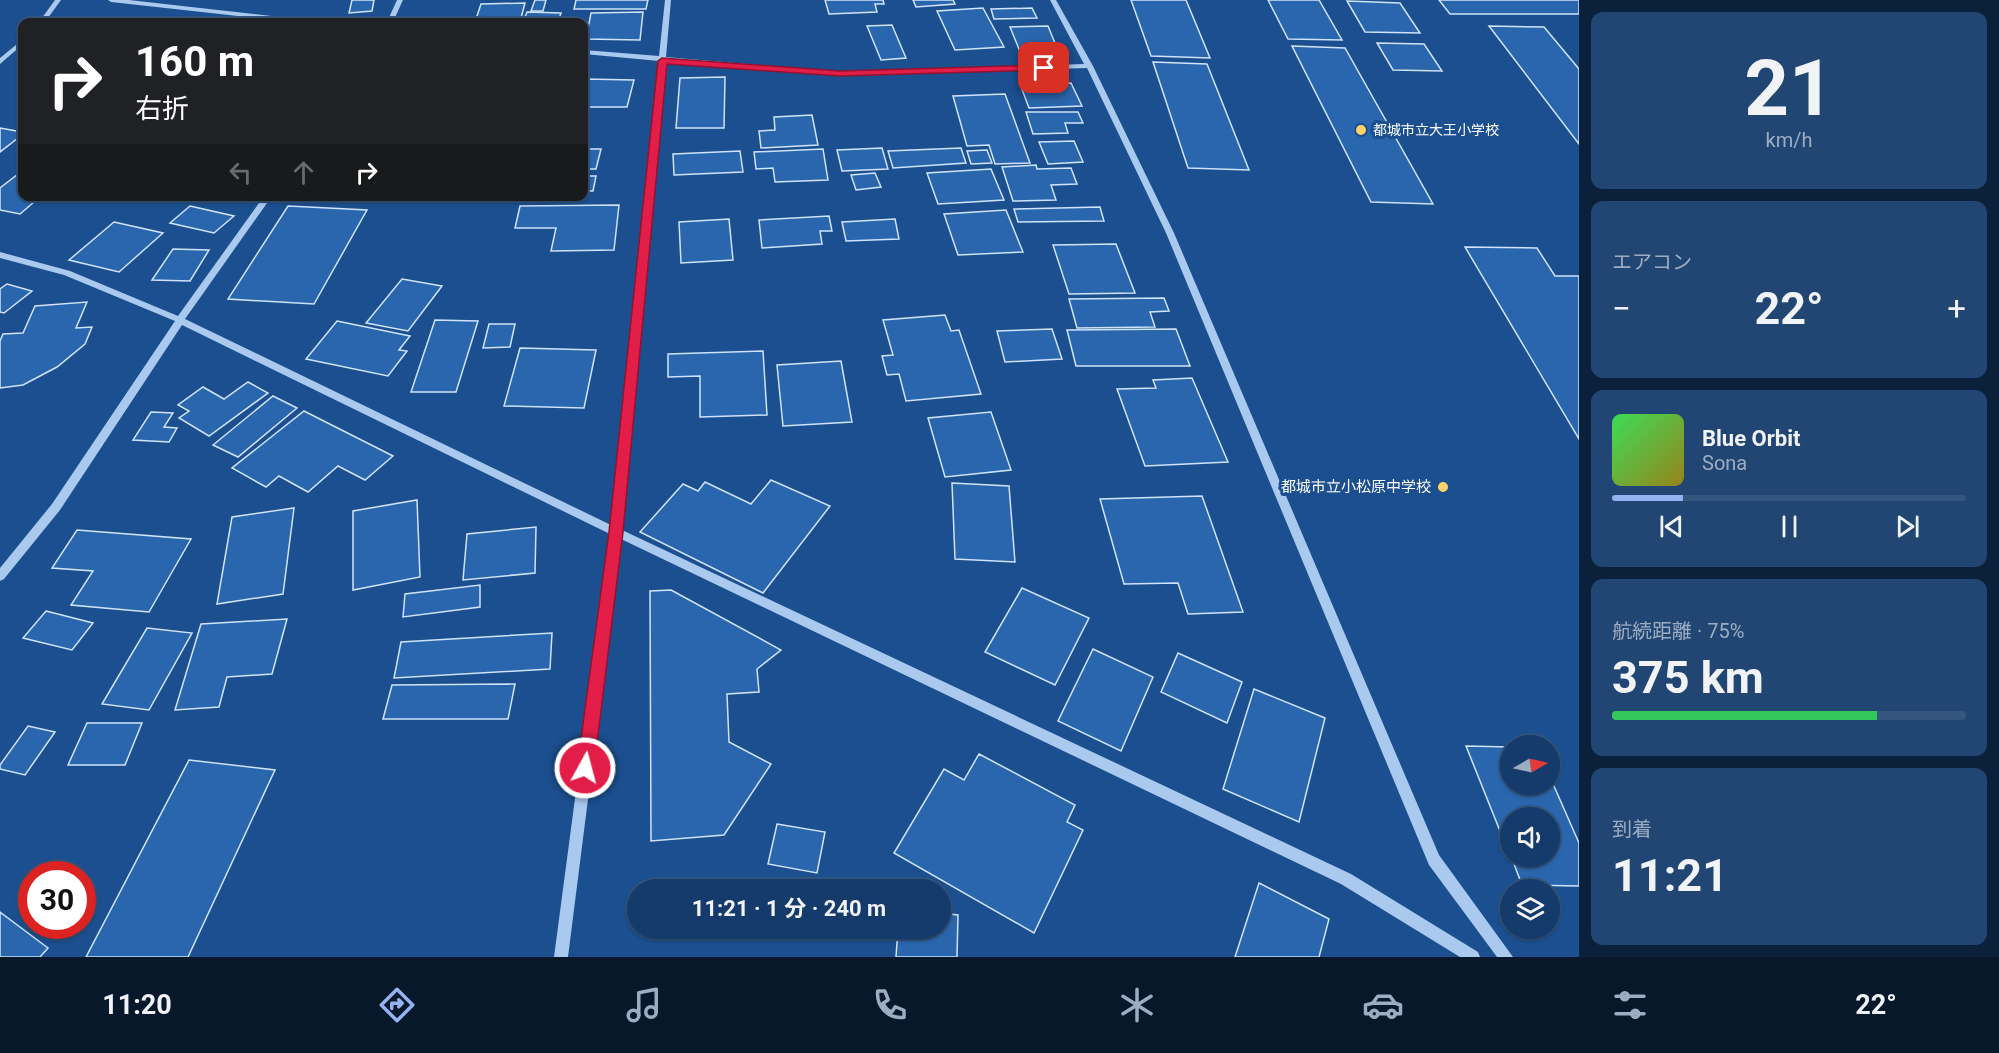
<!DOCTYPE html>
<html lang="ja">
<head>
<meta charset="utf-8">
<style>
	body { margin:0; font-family:Roboto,"Noto Sans JP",sans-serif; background:#214673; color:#f1f3f6; height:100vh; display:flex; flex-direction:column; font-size:22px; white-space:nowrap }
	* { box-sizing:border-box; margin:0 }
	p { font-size:20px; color:#9dadc1 }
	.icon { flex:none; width:33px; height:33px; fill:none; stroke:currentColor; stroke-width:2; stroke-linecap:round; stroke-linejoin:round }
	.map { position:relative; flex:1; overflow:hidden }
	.panel { display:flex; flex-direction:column; gap:12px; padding:12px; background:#0b203b; width:420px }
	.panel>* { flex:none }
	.banner { position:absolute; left:18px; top:18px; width:570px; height:183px; border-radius:12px; box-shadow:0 2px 4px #0004,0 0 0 2px #33557e; background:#202124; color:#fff; overflow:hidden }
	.needle { width:39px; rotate:81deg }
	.fabs { position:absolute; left:1500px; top:735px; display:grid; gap:12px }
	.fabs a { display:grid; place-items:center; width:60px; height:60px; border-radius:50%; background:#143b6b; box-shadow:0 2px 4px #0004,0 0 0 2px #33557e; font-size:30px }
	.speed { position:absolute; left:18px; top:861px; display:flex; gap:12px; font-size:30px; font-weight:700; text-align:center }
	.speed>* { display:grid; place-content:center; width:78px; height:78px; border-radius:50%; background:#143b6b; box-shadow:0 2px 4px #0004,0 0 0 2px #33557e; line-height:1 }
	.speed .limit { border:9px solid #d22; background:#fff; color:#111 }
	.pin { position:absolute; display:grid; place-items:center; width:51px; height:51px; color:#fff; margin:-26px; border-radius:12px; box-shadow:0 3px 9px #0006 }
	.me { position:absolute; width:66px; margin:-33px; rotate:7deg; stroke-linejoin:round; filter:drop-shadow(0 0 4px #0008) }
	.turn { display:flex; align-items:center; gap:21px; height:126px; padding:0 18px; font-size:27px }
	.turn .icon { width:78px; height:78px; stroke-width:2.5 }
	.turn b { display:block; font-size:42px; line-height:51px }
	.lanes { display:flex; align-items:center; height:57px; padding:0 18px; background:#0003; justify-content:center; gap:30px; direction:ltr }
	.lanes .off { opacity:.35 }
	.big { font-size:45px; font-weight:700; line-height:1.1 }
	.panel .widget { flex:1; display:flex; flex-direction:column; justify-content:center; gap:9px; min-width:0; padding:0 21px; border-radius:12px; background:#214673 }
	.panel .dial { align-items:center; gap:0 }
	.dial b { font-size:78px; line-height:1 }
	.song { display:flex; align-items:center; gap:18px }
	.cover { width:72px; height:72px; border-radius:9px; background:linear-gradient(135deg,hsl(130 70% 55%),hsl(50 70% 35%)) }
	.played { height:6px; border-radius:3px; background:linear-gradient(90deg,#95b2f1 20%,#33557e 20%) }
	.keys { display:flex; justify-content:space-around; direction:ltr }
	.heat { display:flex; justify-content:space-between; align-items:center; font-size:33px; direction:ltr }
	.charge { height:9px; border-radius:4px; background:linear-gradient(90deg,#34c759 75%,#33557e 0) }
	.trip { position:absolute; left:627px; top:879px; width:324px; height:60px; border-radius:30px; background:#143b6b; box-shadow:0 2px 4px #0004,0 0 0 2px #33557e; font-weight:700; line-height:60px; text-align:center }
	.dock { display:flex; height:96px; justify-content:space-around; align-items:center; background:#08182b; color:#9dadc1 }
	.dock .icon { width:42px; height:42px }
	.dock .on { color:#95b2f1 }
	.dock b { font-size:27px; color:#f1f3f6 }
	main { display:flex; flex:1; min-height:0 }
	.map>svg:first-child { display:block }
	.building { fill:#2a66ad; stroke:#cfe3fa; stroke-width:1.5 }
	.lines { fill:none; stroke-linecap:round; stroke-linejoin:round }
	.minor { fill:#a9c9ee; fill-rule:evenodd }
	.route { fill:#e11d48; stroke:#92132f; stroke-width:1.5 }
	.poi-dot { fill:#ffd166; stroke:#1b4f8f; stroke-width:2 }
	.labels { text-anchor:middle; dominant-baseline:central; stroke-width:6; stroke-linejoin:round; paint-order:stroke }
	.far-poi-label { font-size:14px; fill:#fff; stroke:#1b4f8f; text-anchor:start }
	.poi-label { font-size:15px; fill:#fff; stroke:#1b4f8f; text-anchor:end }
</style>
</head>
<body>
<main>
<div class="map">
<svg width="1579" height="957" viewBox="0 0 1579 957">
	<rect width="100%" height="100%" fill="#1b4f8f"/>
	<!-- building -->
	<g class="building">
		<polygon points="352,0 374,0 372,11 349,13"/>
		<polygon points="535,0 546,0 543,11 531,11"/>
		<polygon points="576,0 648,0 646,9 574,9"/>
		<polygon points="825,0 883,0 884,4 875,4 877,12 829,14"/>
		<polygon points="913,0 953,0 955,4 916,7"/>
		<polygon points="1131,0 1186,0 1210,58 1151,56"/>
		<polygon points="1268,0 1319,0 1342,40 1288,39"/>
		<polygon points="1439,0 1579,0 1579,14 1450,14"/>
		<polygon points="1347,1 1400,3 1420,33 1365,32"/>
		<polygon points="525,3 520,22 475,22 481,4"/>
		<polygon points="983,8 1004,47 955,50 937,11"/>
		<polygon points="1032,8 1037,18 994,19 991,9"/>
		<polygon points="527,12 561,13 558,22 523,22"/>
		<polygon points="643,12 640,40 586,39 591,13"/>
		<polygon points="892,25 906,58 881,60 867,26"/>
		<polygon points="1048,26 1059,53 1021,54 1010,27"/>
		<polygon points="1489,26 1544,27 1579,69 1579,144"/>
		<polygon points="1377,43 1424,44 1442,71 1393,70"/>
		<polygon points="1292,46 1345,48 1433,204 1371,202"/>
		<polygon points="1153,62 1207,64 1249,170 1188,168"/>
		<polygon points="725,77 724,128 676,128 680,78"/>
		<polygon points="584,79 634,80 627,107 584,107"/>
		<polygon points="1071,83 1082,106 1029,108 1020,84"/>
		<polygon points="1005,94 1030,163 995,164 989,145 967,146 953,96"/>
		<polygon points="1026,112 1078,112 1083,123 1065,123 1068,133 1033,134"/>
		<polygon points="812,115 818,145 761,148 759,131 775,130 774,117"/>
		<polygon points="0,128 22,132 22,135 0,152"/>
		<polygon points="1074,141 1083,162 1048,164 1039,142"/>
		<polygon points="882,148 888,169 842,171 837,150"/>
		<polygon points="961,148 966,163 893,168 888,151"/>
		<polygon points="584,149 601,149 596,169 584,169"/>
		<polygon points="823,149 828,180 775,182 773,168 756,169 754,152"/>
		<polygon points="987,150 992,163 971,164 967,151"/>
		<polygon points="740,151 743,172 674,175 673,154"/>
		<polygon points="1036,165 1037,169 1071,168 1077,184 1051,185 1056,200 1013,201 1002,167"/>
		<polygon points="991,169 1004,200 938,204 927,173"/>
		<polygon points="22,171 22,196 41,196 20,214 0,210 0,188"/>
		<polygon points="875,173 881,187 856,190 851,175"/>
		<polygon points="584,176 596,176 593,191 584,191"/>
		<polygon points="619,205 614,250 551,251 556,228 515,228 520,206"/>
		<polygon points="190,206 234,216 214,233 170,223"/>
		<polygon points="288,206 367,210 314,304 228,299"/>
		<polygon points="1100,207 1104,221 1018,222 1014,209"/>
		<polygon points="1006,210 1023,252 958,255 944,214"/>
		<polygon points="829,216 832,231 820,231 822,244 762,248 759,220"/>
		<polygon points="729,219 733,260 681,263 679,222"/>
		<polygon points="895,219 899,239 846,241 842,222"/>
		<polygon points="114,222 163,233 119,272 69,260"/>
		<polygon points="1116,244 1135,293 1069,294 1053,245"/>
		<polygon points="1465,247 1537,248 1555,276 1579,276 1579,439"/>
		<polygon points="173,249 209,250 190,281 152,280"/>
		<polygon points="402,279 442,286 408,331 366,323"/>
		<polygon points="7,284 32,291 4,313 0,312 0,289"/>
		<polygon points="1164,298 1169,311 1150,312 1155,327 1077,328 1069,299"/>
		<polygon points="87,302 76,328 92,327 85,344 57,367 23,385 0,388 0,341 3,334 23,333 35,306"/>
		<polygon points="945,315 951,331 959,330 981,394 906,401 899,374 887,375 882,356 893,355 883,320"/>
		<polygon points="435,320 478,321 456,392 411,392"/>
		<polygon points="337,321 410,336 399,350 407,351 388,376 306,359"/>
		<polygon points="489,324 515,324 510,347 483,348"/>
		<polygon points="1052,329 1062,359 1005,362 997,331"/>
		<polygon points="1176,329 1190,366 1076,366 1067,330"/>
		<polygon points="520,348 596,350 584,408 504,406"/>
		<polygon points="763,351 767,415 700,417 700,376 668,377 668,354"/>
		<polygon points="841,361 852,422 783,426 777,365"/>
		<polygon points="1192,378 1228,462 1145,466 1117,389 1156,388 1153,380"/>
		<polygon points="248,382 268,393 209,436 179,418 189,411 178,405 203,387 224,399"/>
		<polygon points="273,396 297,408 238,457 213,445"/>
		<polygon points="304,411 393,456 365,480 338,466 308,492 279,476 266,487 232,468"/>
		<polygon points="151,412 173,413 164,427 177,428 169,442 133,440"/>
		<polygon points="991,412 1011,470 945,477 928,418"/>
		<polygon points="771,480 830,506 763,593 640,532 683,484 698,491 705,482 751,504"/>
		<polygon points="952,483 1009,486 1015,562 955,559"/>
		<polygon points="1202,496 1243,612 1188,614 1178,583 1124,584 1100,499"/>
		<polygon points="417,500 420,577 353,590 353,511"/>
		<polygon points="294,508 283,594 217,604 232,517"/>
		<polygon points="536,527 535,573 463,580 467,534"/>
		<polygon points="77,530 191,539 149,612 71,605 93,571 52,568"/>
		<polygon points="480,585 480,607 403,617 405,594"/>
		<polygon points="1022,588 1089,618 1055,685 985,652"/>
		<polygon points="671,590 781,650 757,669 759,692 727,694 729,742 771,764 724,835 651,841 650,591"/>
		<polygon points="46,611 93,623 72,650 23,638"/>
		<polygon points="287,619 272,674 227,677 219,707 175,710 201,624"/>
		<polygon points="147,628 192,633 149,710 102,704"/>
		<polygon points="552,633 550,669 394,678 401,642"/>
		<polygon points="1093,649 1153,677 1121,751 1058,721"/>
		<polygon points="1178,653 1242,682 1227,723 1161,692"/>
		<polygon points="515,684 508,719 383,719 392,685"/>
		<polygon points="1254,689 1325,718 1299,822 1223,789"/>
		<polygon points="87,723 142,723 125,765 68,765"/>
		<polygon points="28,726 55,732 25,775 0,769 0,765"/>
		<polygon points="1466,746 1510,747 1510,784 1550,784 1550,777 1579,843 1579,886 1522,885 1511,856 1550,856 1550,818 1510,818 1510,856"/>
		<polygon points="979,754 1075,805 1067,822 1083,830 1034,933 894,853 944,769 964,780"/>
		<polygon points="189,760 275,770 188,957 86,957"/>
		<polygon points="777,824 825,832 817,873 768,864"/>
		<polygon points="1259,883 1329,919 1319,957 1235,957"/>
		<polygon points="0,912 48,948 40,957 0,957"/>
		<polygon points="940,913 958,915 957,957 896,957 898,928 940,928"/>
	</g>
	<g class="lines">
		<!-- minor -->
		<g class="minor">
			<polygon points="55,0 61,0 45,22 39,22"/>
			<polygon points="108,0 129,0 307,20 310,22 293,22 111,2"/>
			<polygon points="397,0 403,0 393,22 387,22"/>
			<polygon points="665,0 671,0 666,57 840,72 1084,64 1050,0 1056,0 1093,66 1174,233 1439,855 1513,957 1497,957 1429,865 1166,233 1087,68 840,76 666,61 622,530 1351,874 1478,952 1480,957 1460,957 1341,884 621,539 568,957 554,957 610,534 182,325 60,510 4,579 0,581 0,568 52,504 175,321 64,275 0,258 0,252 70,271 178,316 264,196 272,196 185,319 611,525 659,61 584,54 584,50 659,56"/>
			<polygon points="22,40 22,45 0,64 0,58"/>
		</g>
	</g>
	<!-- route -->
	<polygon class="route" points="662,58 840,71 1044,65 1048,68 1044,70 840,76 667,64 623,532 594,768 591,774 585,776 579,774 577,768 609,532 658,61"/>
	<!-- markers -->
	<g class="poi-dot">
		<circle cx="1361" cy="130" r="6"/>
		<circle cx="1443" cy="487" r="6"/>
	</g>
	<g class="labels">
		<!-- far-poi labels -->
		<g class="far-poi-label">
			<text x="1373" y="130">都城市立大王小学校</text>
		</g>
		<!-- poi labels -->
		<g class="poi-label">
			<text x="1431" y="487">都城市立小松原中学校</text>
		</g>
	</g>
</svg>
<div class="fabs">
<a><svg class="needle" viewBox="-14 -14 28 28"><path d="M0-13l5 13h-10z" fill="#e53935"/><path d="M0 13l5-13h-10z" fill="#9dadc1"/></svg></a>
<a><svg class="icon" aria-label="sound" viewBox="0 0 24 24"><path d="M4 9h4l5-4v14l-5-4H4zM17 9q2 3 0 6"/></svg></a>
<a><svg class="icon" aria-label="layers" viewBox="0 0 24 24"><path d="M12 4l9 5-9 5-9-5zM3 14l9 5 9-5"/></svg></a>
</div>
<div class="speed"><div class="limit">30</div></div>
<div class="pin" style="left:1044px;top:68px;background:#d93025"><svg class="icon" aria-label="arrive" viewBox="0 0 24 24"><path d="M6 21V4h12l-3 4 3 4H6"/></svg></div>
<svg class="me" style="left:585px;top:768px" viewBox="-20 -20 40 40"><circle r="17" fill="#e11d48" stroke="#fff" stroke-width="3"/><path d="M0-11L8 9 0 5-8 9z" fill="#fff"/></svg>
<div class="trip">11:21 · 1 分 · 240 m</div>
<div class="banner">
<div class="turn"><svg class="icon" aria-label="right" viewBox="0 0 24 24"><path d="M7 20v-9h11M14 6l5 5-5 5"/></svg><div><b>160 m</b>右折</div></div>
<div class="lanes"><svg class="icon off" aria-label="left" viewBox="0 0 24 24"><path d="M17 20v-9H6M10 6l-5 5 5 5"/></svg><svg class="icon off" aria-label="ahead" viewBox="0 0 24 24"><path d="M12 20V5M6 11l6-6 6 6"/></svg><svg class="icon" aria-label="right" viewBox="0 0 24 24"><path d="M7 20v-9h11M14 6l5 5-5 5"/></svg></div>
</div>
</div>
<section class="panel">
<div class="widget dial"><b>21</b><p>km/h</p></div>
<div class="widget"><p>エアコン</p>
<div class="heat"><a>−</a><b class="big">22°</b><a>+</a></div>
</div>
<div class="widget">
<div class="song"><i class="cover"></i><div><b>Blue Orbit</b><p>Sona</p></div></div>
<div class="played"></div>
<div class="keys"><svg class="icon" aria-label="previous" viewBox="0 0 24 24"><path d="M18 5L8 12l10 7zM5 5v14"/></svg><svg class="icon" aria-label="pause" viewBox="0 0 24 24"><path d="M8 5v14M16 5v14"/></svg><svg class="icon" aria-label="next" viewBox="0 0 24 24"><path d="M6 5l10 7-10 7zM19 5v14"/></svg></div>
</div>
<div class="widget"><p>航続距離 · 75%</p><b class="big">375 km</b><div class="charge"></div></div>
<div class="widget"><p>到着</p><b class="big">11:21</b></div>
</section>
</main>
<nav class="dock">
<b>11:20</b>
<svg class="icon on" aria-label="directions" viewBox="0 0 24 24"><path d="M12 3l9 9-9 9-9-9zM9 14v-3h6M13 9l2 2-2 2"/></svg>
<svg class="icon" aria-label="music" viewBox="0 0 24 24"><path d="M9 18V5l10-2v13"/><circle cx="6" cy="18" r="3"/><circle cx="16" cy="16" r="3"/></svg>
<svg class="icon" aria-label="phone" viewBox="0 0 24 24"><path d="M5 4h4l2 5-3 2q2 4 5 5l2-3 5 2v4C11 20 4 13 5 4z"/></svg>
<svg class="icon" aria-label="climate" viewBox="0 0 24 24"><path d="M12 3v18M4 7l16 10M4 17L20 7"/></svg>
<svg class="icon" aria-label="car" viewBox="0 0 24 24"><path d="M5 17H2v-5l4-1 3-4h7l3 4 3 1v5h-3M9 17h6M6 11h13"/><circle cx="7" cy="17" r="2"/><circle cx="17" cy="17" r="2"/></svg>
<svg class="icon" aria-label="filters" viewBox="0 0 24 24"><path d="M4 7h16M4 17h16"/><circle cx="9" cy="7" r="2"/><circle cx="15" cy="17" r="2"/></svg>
<b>22°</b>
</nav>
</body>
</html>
